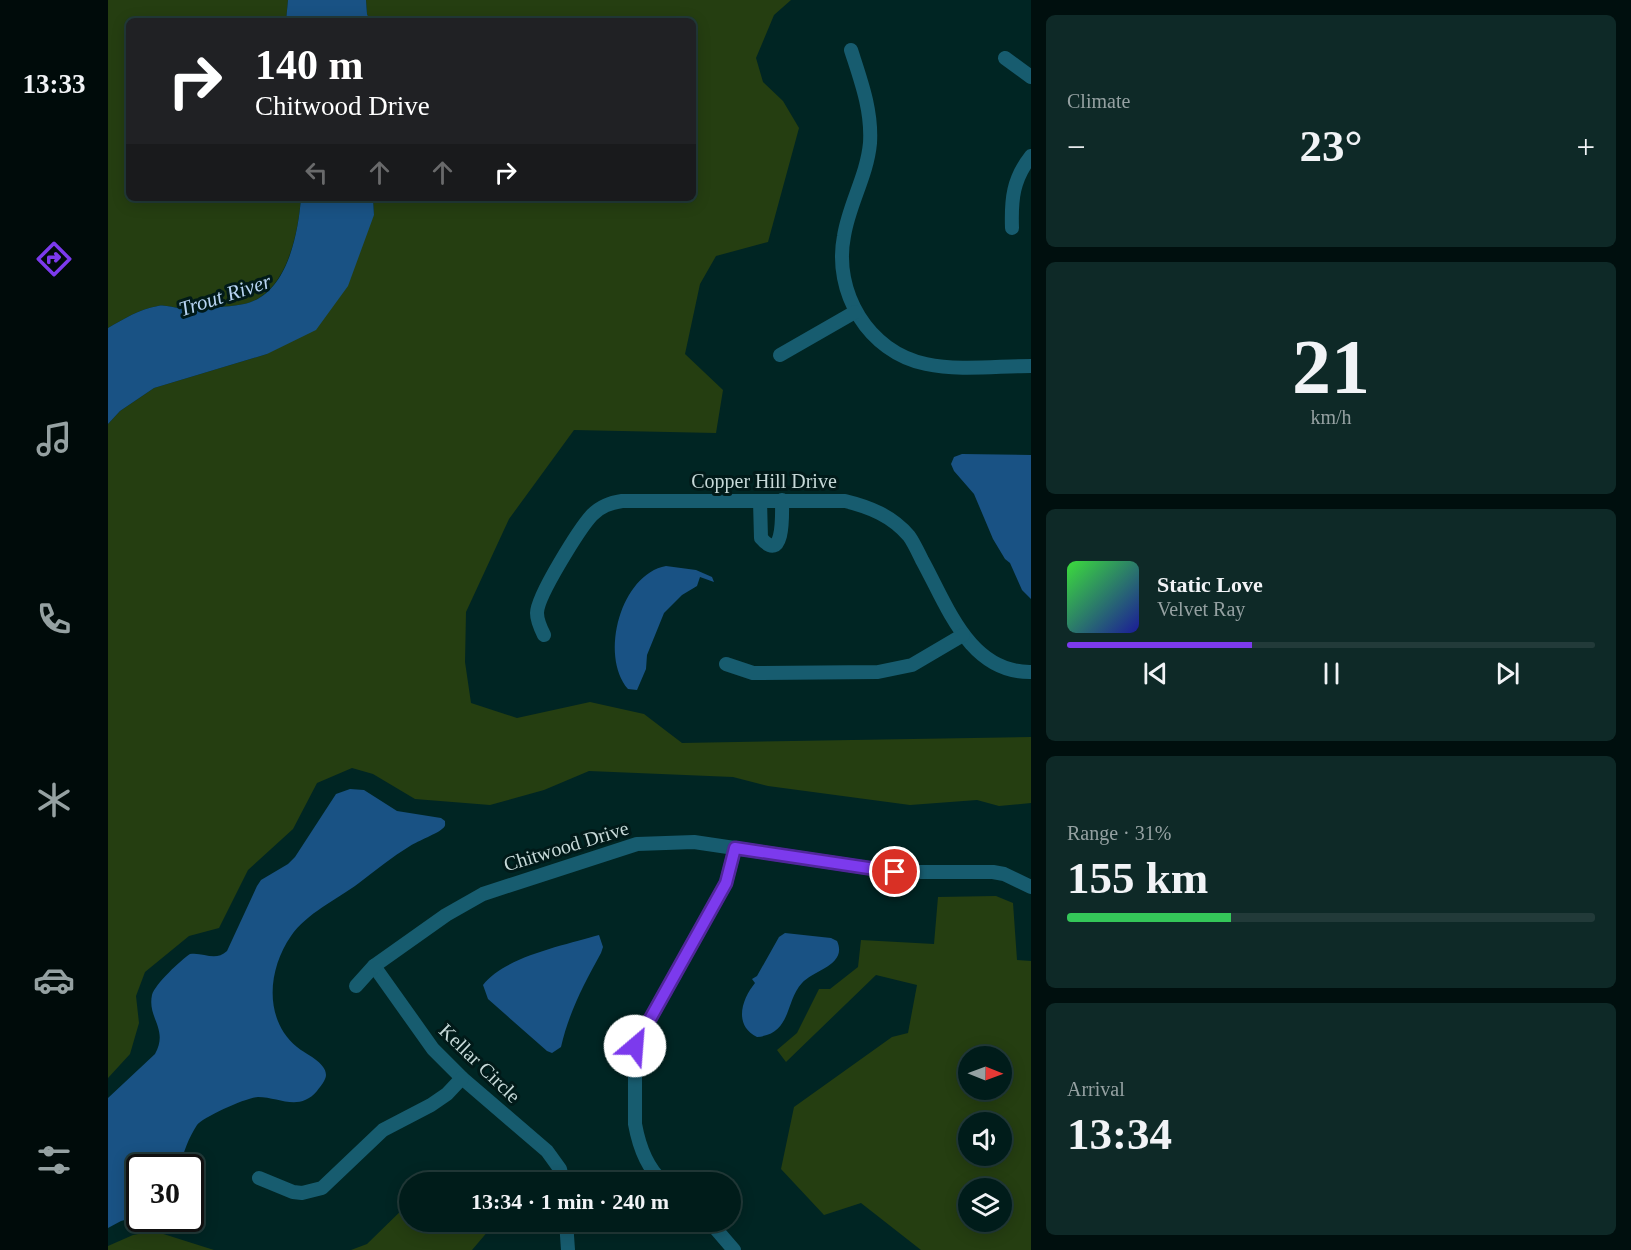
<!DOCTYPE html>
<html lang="en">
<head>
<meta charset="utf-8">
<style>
	body { margin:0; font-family:"Times New Roman",serif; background:#0e2927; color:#f1f3f6; height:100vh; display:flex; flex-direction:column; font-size:22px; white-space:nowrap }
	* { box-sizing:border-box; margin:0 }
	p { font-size:20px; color:#95a1a2 }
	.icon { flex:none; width:33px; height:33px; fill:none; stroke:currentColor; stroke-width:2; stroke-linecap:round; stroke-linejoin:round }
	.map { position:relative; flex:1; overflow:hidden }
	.details { display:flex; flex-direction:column; gap:15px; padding:15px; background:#000f0e; width:600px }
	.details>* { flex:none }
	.hud { position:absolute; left:18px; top:18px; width:570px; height:183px; border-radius:9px; box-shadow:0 3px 15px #0003,0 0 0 2px #223a39; background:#202124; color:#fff; overflow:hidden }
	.needle { width:39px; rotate:91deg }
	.tools { position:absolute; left:850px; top:1046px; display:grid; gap:12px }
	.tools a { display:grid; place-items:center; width:54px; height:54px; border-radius:50%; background:#001c1a; box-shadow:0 3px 15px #0003,0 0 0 2px #223a39; font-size:30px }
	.speed { position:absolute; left:18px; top:1154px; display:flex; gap:12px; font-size:30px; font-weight:700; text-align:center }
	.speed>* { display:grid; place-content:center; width:78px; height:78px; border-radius:50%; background:#001c1a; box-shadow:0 3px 15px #0003,0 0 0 2px #223a39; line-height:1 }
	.speed .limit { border:3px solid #111; border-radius:9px; background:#fff; color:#111 }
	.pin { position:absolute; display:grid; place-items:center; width:51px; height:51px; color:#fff; margin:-26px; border:3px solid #fff; border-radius:50%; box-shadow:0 2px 6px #0007 }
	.me { position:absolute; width:66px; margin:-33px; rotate:27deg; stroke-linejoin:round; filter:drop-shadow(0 0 4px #0008) }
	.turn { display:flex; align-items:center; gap:21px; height:126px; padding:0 30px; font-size:27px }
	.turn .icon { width:78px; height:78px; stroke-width:2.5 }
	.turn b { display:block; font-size:42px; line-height:51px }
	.lanes { display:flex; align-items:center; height:57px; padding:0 30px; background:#0003; justify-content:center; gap:30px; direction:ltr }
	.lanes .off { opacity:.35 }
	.big { font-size:45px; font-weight:800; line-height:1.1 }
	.details .card { flex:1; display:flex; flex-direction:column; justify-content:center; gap:9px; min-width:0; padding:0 21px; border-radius:9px; background:#0e2927 }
	.details .dial { align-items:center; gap:0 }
	.dial b { font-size:78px; line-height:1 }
	.song { display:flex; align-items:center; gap:18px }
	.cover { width:72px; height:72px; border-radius:9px; background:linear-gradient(135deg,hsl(120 70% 55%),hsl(240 70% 35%)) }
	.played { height:6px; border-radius:3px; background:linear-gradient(90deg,#7c3aed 35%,#223a39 35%) }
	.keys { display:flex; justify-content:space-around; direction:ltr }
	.heat { display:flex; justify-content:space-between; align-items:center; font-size:33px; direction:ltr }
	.charge { height:9px; border-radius:4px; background:linear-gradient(90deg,#34c759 31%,#223a39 0) }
	.trip { position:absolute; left:291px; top:1172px; width:342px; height:60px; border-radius:30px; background:#001c1a; box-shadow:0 3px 15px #0003,0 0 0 2px #223a39; font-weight:800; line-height:60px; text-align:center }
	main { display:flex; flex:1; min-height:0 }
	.tab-bar { display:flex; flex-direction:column; width:108px; justify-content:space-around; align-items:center; background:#000b0a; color:#95a1a2 }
	.tab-bar .icon { width:42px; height:42px }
	.tab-bar .active { color:#7c3aed }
	.tab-bar b { font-size:27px; color:#f1f3f6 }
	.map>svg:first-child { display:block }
	.green { fill:#253e11; fill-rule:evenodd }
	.water { fill:#195284 }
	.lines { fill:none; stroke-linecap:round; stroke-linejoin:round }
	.minor { stroke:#175c6f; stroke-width:14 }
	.route-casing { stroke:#51269a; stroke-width:15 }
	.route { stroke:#7c3aed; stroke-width:10 }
	.labels { text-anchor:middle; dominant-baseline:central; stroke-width:6; stroke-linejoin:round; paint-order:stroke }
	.street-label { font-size:20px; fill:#c6d9d8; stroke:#011a19 }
	.water-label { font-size:21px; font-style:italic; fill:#b7d4f2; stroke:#011a19 }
</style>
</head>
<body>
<main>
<nav class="tab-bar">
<b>13:33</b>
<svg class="icon active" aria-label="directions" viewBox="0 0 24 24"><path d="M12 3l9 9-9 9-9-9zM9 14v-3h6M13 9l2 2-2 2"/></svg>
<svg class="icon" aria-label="music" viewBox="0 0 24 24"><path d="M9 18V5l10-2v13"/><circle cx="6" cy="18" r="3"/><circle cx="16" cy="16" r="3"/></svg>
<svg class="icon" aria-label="phone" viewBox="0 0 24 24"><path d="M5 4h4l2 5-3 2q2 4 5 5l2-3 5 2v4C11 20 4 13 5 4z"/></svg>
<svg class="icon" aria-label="climate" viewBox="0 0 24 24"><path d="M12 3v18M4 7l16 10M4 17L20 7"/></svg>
<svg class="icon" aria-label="car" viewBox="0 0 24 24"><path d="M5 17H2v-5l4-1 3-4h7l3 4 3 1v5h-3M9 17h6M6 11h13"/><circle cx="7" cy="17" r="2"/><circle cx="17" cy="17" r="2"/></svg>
<svg class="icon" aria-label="filters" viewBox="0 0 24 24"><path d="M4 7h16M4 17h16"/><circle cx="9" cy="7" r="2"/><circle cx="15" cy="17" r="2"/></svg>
</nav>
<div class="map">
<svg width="923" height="1250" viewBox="0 0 923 1250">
	<rect width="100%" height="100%" fill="#002523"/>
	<!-- green -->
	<g class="green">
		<path d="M0 0H180L178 21H21V198H193C190 235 178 295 136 304 117 308 96 307 77 308 67 309 58 304 50 306 31 309 16 319 0 328Z"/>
		<polygon points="258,0 683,0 666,15 648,58 655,82 675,101 691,128 660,242 608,256 592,284 577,354 615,390 608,433 466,430 401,519 358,612 357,662 363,703 409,718 482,702 536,714 574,743 923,737 923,803 891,806 869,800 802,805 660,786 625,777 481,771 436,790 382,805 307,799 265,774 244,768 209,783 185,829 140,870 111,928 81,936 37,972 28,996 31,1023 22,1054 0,1078 0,424 12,411 46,388 159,354 266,215 265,198 585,198 585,21 262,21 259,14"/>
		<path d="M888 896 905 903 909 960 923 961V1250H813L753 1203 716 1215 673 1169 686 1107 784 1037 800 1033 809 985 768 975 678 1062 669 1050 689 1033 711 989H722L750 967 753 940 826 944 830 897ZM861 1056H894V1089H861ZM861 1122H894V1155H861ZM861 1188H894V1221H861Z"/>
		<polygon points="301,1203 302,1221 386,1221 387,1223 364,1250 243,1250 259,1244"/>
		<polygon points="46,1231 106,1250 0,1250 0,1246 25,1235"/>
	</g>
	<!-- water -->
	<g class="water">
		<polygon points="180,0 258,0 259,14 262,21 178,21"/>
		<path d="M193 198H265L266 215 240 286 208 330 159 354 46 388 12 411 0 424V328C16 319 31 309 50 306 58 304 67 309 76 308 96 307 117 308 136 304 179 295 190 235 193 198Z"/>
		<polygon points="854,454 923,455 923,599 914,590 902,563 897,559 885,539 866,494 846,471 843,464 846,457"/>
		<path d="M558 566 588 570 604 577 606 582 592 577 589 586 574 595 556 613 539 655 538 669 529 690 520 689C491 655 513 574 558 566Z"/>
		<path d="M242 789 256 790 289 811 333 818 337 821C337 825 338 826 334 829 330 833 310 841 302 846 284 857 268 870 251 883 228 900 199 913 183 936 160 969 155 1019 189 1047 197 1054 218 1062 218 1075 218 1080 212 1087 209 1091 191 1112 171 1097 150 1097 139 1097 95 1117 89 1125 81 1137 75 1153 72 1167H32L31 1216 13 1221 0 1228V1098L47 1054C61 1029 39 1018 44 995 47 984 73 960 82 954 96 952 107 962 119 951L149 886 153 880 180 864 187 857 228 794Z"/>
		<path d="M677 933 723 938 729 941C740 965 705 970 694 983 677 1001 684 1034 649 1037 625 1025 634 999 647 983L644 979 649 976 671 937Z"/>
		<path d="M491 935 495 947 493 953C476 984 461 1012 453 1047L444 1053 439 1051 380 999 375 985C396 957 457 945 491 935Z"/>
	</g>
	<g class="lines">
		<!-- minor -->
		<g class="minor">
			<path d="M743 50C753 81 764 110 762 143 759 176 741 204 736 236 725 292 760 352 818 364 851 371 889 366 923 366"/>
			<polyline points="897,58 923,77"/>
			<path d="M904 228C903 199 905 179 923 156"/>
			<polyline points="672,355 747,312"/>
			<path d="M652 501 653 538C677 566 674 510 674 500"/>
			<path d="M436 635C433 629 429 620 429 613 429 596 472 528 484 515 493 506 502 503 514 501H737C762 507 784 516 801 536 806 543 810 552 814 560 839 605 861 673 923 672"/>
			<polyline points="618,664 645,673 770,672 804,665 855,635"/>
			<polyline points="266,966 325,1049 354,1078 439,1151 452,1169 455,1182"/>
			<polyline points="248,986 266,966 338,915 375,894 529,844 586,842 787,872 885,872 896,874 923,887"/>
			<polyline points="151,1178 185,1192 194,1193 214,1188 275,1130 323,1105 339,1094 354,1078"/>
			<path d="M555 1182C538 1167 531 1146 527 1124V1046L618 883 627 848"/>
			<polyline points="458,1221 460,1250"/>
			<polyline points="601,1221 626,1250"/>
		</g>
	</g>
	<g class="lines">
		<defs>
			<polyline id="route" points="527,1046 618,883 627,848 787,872"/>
		</defs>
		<!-- route casing -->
		<use href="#route" class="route-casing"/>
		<!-- route -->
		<use href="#route" class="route"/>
	</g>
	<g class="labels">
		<!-- street labels -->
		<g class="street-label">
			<text x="656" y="481">Copper Hill Drive</text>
			<text transform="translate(458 846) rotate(-17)">Chitwood Drive</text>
			<text transform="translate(372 1063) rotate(44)">Kellar Circle</text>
		</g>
		<!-- water labels -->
		<g class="water-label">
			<text transform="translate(117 295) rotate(-18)">Trout River</text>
		</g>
	</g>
</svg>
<div class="tools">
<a><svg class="needle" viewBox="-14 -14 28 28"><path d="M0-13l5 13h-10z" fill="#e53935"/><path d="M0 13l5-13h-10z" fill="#95a1a2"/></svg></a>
<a><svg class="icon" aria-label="sound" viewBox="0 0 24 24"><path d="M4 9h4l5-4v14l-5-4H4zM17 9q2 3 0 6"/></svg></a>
<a><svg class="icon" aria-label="layers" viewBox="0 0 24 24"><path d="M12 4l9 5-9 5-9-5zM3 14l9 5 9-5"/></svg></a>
</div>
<div class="speed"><div class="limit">30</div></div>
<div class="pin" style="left:787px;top:872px;background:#d93025"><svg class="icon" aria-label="arrive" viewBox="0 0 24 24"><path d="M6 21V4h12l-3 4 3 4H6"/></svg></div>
<svg class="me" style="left:527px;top:1046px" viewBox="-20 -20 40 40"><circle r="19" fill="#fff"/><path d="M0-13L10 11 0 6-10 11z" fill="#7c3aed"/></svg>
<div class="trip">13:34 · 1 min · 240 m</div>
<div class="hud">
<div class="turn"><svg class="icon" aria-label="right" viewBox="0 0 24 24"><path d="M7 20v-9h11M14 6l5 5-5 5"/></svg><div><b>140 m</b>Chitwood Drive</div></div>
<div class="lanes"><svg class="icon off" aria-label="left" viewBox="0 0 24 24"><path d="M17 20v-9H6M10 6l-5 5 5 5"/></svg><svg class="icon off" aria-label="ahead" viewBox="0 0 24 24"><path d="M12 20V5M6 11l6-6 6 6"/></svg><svg class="icon off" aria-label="ahead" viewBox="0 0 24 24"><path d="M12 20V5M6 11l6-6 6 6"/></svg><svg class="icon" aria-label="right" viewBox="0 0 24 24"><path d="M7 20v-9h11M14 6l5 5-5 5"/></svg></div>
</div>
</div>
<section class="details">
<div class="card"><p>Climate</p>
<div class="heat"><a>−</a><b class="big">23°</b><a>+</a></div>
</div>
<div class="card dial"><b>21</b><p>km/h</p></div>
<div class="card">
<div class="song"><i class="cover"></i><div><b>Static Love</b><p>Velvet Ray</p></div></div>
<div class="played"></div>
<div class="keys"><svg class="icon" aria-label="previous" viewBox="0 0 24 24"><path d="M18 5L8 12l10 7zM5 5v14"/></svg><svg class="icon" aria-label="pause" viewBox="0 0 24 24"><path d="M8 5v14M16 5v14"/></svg><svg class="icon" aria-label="next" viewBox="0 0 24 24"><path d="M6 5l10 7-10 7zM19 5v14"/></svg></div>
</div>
<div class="card"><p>Range · 31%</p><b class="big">155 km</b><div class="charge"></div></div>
<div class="card"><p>Arrival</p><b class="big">13:34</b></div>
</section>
</main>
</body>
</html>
